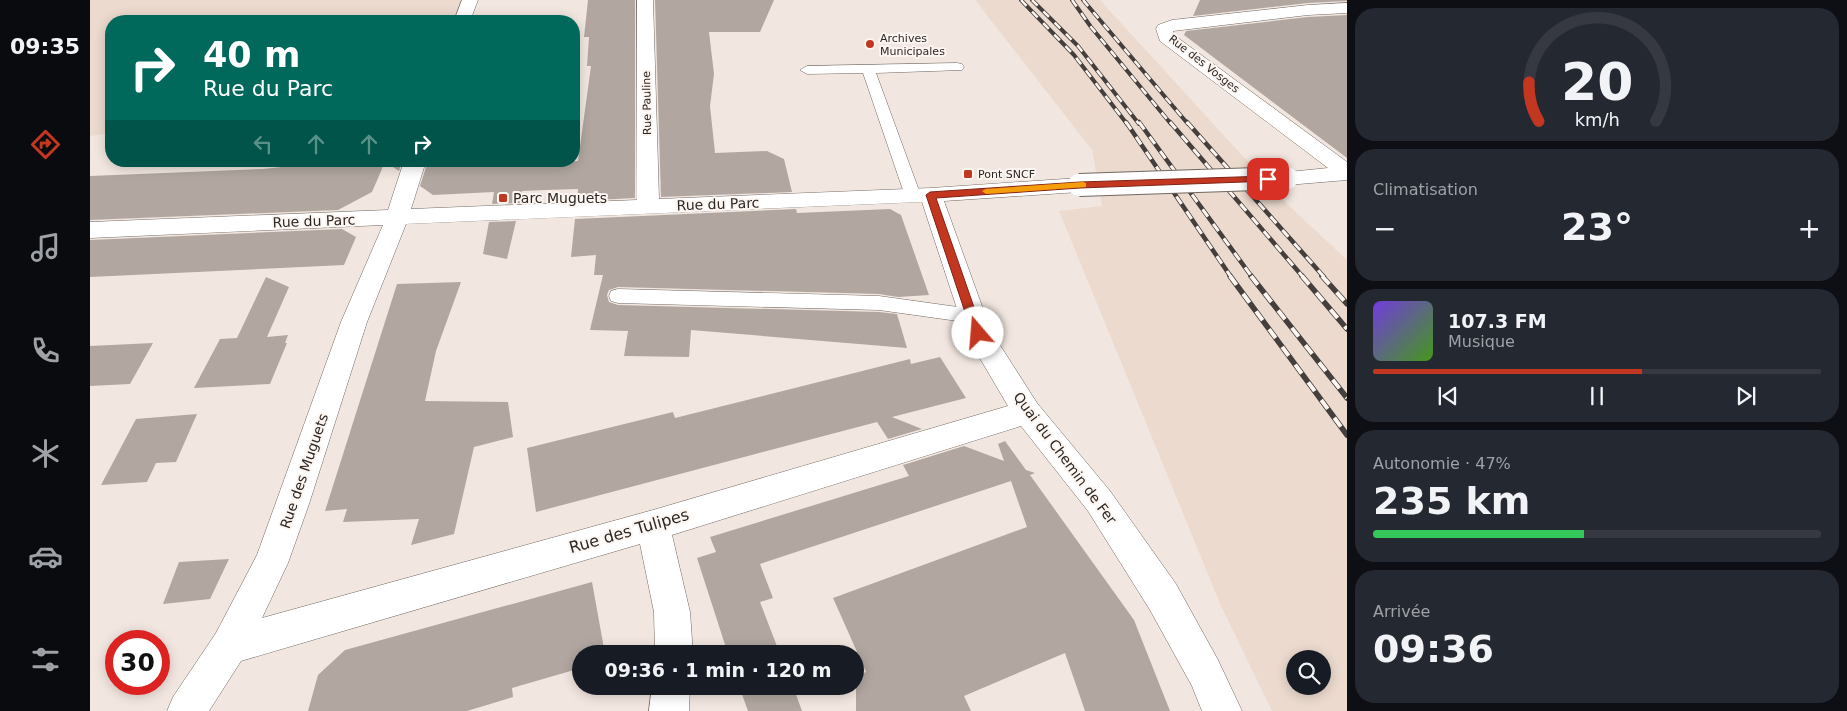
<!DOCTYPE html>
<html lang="fr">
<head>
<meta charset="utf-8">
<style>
	body { margin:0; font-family:"DejaVu Sans",sans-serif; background:#242831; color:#f1f3f6; height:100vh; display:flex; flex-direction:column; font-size:19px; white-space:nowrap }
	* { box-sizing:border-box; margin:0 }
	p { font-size:16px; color:#9ea1a6 }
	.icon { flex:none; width:28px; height:28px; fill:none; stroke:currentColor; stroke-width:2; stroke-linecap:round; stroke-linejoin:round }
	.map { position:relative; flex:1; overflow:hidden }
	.side { display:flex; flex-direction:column; gap:8px; padding:8px; background:#0d0f14; width:500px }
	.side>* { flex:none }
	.banner { position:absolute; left:15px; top:15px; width:475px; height:152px; border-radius:20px; box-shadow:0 2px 12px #0003; background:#00695c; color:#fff; overflow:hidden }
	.controls { position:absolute; left:1196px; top:650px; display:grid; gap:10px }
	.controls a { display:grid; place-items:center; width:45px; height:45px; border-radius:50%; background:#171b24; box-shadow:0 2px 12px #0003; font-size:25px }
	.speed { position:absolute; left:15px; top:630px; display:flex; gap:10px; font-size:25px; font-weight:700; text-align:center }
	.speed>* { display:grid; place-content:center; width:65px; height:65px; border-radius:50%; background:#171b24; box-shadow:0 2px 12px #0003; line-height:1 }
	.speed .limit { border:8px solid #d22; background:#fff; color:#111 }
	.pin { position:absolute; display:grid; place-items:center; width:42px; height:42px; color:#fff; margin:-21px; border-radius:10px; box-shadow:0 2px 8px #0006 }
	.me { position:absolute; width:55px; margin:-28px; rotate:342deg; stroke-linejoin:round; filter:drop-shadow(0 0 4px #0008) }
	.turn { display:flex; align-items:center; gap:18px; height:105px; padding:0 15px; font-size:22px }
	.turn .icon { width:65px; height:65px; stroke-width:2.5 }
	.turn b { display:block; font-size:35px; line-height:42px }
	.lanes { display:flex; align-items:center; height:48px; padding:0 15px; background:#0003; justify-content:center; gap:25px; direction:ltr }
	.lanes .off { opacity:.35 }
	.big { font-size:38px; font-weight:600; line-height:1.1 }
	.side .card { flex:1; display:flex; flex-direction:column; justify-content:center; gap:8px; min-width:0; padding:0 18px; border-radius:20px; background:#242831 }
	.side .dial { align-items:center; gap:0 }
	.dial svg { height:130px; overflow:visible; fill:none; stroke:#363941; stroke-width:7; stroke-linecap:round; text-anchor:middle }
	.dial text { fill:#f1f3f6; stroke:none }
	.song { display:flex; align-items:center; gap:15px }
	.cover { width:60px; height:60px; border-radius:8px; background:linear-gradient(135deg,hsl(260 70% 55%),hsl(100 70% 35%)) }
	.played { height:5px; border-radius:2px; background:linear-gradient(90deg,#c33721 60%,#363941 60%) }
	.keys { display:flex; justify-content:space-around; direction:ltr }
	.heat { display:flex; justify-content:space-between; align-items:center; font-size:28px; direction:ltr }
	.charge { height:8px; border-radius:4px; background:linear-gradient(90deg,#34c759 47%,#363941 0) }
	.trip { position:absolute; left:482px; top:645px; width:292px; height:50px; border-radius:25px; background:#171b24; box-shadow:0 2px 12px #0003; font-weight:600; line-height:50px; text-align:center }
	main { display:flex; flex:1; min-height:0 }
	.menu { display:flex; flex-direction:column; width:90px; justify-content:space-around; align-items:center; background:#090b0e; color:#9ea1a6 }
	.menu .icon { width:35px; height:35px }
	.menu .current { color:#c33721 }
	.menu b { font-size:22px; color:#f1f3f6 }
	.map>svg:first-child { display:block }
	.built { fill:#ecdace; fill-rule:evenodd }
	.building { fill:#b1a7a0 }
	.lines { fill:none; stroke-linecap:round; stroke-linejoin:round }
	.lane-casing { stroke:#716861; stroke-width:1 }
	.street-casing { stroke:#716861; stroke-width:1 }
	.lane { fill:#fff; fill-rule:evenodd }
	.street { fill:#fff; fill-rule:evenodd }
	.rail-far2-casing { stroke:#443f3d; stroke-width:4 }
	.rail-far1-casing { stroke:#443f3d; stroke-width:4.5 }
	.rail-casing { stroke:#443f3d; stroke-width:5.5 }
	.rail-far2 { stroke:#fdf5ef; stroke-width:2.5; stroke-dasharray:8; stroke-linecap:butt }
	.rail-far1 { stroke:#fdf5ef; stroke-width:3; stroke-dasharray:9; stroke-linecap:butt }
	.rail { stroke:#fdf5ef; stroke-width:4; stroke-dasharray:11; stroke-linecap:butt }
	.street-bridge-casing { stroke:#716861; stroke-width:24; stroke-linecap:butt }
	.street-bridge { stroke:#fff; stroke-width:22 }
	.route { fill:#c33721; stroke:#7f2415 }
	.slow { fill:#f59e0b }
	.poi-dot { fill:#c33721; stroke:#fdf5ef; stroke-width:2 }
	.labels { text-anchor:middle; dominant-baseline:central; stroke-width:4; stroke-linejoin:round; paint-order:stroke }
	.far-poi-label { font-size:11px; fill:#2b2725; stroke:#fdf5ef; text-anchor:start }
	.far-street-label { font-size:11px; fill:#2b2725; stroke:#fdf5ef }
	.poi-label { font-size:14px; fill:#2b2725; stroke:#fdf5ef; text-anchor:start }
	.street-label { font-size:14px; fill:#2b2725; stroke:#fdf5ef }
	.near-street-label { font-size:16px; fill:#2b2725; stroke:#fdf5ef }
</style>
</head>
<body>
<main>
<nav class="menu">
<b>09:35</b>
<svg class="icon current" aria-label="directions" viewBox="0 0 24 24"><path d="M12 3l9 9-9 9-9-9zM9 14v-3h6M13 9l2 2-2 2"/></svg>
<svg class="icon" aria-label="music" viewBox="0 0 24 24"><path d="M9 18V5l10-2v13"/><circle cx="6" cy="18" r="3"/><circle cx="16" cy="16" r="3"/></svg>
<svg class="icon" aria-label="phone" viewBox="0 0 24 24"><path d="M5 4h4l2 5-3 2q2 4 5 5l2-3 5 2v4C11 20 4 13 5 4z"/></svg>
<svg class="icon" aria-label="climate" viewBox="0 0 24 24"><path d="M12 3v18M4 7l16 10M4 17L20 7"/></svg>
<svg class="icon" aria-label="car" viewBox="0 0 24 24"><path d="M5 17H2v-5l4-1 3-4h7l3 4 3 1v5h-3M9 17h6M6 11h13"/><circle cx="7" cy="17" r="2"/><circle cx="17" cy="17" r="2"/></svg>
<svg class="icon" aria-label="filters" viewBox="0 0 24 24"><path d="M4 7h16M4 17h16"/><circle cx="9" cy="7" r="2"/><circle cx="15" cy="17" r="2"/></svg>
</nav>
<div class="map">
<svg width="1257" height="711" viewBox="0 0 1257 711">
	<rect width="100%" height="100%" fill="#f2e7e0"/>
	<!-- built -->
	<g class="built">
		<polygon points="0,0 372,0 365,21 21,21 21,133 0,136"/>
		<path d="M885 0H1010L1194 201 1257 260V711H1182L1131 606 969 211 1012 206 1002 150ZM1205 659H1232V686H1205Z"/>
	</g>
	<!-- building -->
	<g class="building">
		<polygon points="498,0 545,0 545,198 487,201 488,189 455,190 432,191 430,203 402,204 404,192 343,195 330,186 338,161 382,161 381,164 418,162 418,164 488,161 501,66 497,66 499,37 494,37"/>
		<polygon points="565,0 684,0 670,32 619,32 624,74 620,106 625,153 677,151 694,159 702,192 571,197"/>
		<polygon points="1110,0 1257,0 1257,1 1218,3 1103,16"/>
		<polygon points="1257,15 1257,158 1094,35 1096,31 1218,17"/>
		<polygon points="229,161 312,161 309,171 295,162 282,192 248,210 0,220 0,176 173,169 228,163"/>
		<polygon points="706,209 707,213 800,209 811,215 839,295 808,297 789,294 528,287 519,290 517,295 519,302 528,305 789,312 807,314 817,348 601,330 599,357 534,356 538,331 500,330 513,275 504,275 506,255 481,257 485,219"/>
		<polygon points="426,221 417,259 393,254 399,222"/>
		<polygon points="252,229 266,237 254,265 0,277 0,240"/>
		<polygon points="176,277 199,287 177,337 198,335 195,343 197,343 180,384 104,388 130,339 147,338"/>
		<polygon points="371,282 346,351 335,401 418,402 423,437 384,447 364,534 321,545 329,519 253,522 257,509 235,511 307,284"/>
		<polygon points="63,343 40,384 0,386 0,346"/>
		<polygon points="850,357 876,398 802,417 832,429 798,439 787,422 446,512 437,448 583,412 585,418 820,359 821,364"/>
		<polygon points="107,414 86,462 66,463 57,482 11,485 46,419"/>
		<polygon points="915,441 936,470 945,473 940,475 1044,620 1080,711 995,711 975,653 874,696 881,711 766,711 766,676 776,672 743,598 937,527 921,481 670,564 683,598 670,602 690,654 638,654 607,558 626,552 620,537 819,476 813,465 874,446 914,461 908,444"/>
		<polygon points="139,559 120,599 73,604 89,562"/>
		<polygon points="502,582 515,654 491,654 491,668 422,688 423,697 377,711 218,711 228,675 255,650"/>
		<polygon points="649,686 703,686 712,711 658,711"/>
	</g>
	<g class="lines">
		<defs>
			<g id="lane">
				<polygon points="867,63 872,64 874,67 872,70 786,73 831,196 829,200 817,200 815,196 773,73 717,74 710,70 717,66"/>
				<polygon points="528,289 789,296 882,309 889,311 892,316 889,321 882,323 789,310 528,303 521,301 519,296 521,291"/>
			</g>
			<g id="street">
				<polygon points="372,0 388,0 380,21 364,21"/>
				<path d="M547 0H563L569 199 841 188 989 178 997 180 1000 185 997 190 989 192 854 201 901 331 947 403 1020 491 1086 584 1128 660 1152 711H1112L1102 686 1060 610 998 511 931 426 582 535 600 612 603 654H565L564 612 550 544 151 661 119 711H77L83 697 126 633 167 555 251 322 293 225 0 238V222L298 210 314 161H336L321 209 547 200ZM832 202 875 333 918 406 563 510 172 618 198 563 219 504 277 322 316 224Z"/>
				<polygon points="1257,3 1257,13 1218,15 1083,31 1084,35 1257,162 1257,180 1197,185 1189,183 1186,178 1189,173 1238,168 1070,41 1066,29 1068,25 1082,20 1218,5"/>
				<polygon points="562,686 600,686 599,711 559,711"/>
			</g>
		</defs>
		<!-- lane casing -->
		<use href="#lane" class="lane-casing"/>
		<!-- street casing -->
		<use href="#street" class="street-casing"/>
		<!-- lane -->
		<use href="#lane" class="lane"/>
		<!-- street -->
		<use href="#street" class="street"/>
		<defs>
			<g id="rail-far2">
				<polyline points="931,0 984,55 1037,124"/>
				<polyline points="942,0 988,46 1049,124"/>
				<polyline points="982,0 1001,27 1081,124"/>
				<polyline points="993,0 1098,124"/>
			</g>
			<g id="rail-far1">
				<polyline points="1036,122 1141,277"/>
				<polyline points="1049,122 1162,277"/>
				<polyline points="1080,122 1213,277"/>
				<polyline points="1097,122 1234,277"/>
			</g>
			<g id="rail">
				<polyline points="1140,276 1257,435"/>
				<polyline points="1161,276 1257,398"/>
				<polyline points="1212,276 1257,329"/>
				<polyline points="1232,276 1257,304"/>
			</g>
		</defs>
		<!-- rail-far2 casing -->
		<use href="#rail-far2" class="rail-far2-casing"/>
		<!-- rail-far1 casing -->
		<use href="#rail-far1" class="rail-far1-casing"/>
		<!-- rail casing -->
		<use href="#rail" class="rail-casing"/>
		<!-- rail-far2 -->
		<use href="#rail-far2" class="rail-far2"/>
		<!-- rail-far1 -->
		<use href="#rail-far1" class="rail-far1"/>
		<!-- rail -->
		<use href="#rail" class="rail"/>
		<defs>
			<polyline id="street-bridge" points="989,185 1197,178"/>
		</defs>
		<!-- street-bridge casing -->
		<use href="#street-bridge" class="street-bridge-casing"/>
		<!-- street-bridge -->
		<use href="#street-bridge" class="street-bridge"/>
	</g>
	<!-- route -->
	<polygon class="route" points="1178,176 1183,179 1181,181 990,188 846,198 893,333 888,337 882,333 836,195 840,192 990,182"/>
	<!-- slow -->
	<polygon class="slow" points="993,182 996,183 996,187 896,194 892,191 896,189"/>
	<!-- markers -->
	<g class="poi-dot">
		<circle cx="780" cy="44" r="5"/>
		<rect x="873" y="169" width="10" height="10" rx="2.5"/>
		<rect x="408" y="193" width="10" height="10" rx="2.5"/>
	</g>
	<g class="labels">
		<!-- far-poi labels -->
		<g class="far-poi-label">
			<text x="790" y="38">Archives<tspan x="790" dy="13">Municipales</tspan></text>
			<text x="888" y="174">Pont SNCF</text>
		</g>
		<!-- far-street labels -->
		<g class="far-street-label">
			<text transform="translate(1114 64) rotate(38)">Rue des Vosges</text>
			<text transform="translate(557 103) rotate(-91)">Rue Pauline</text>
		</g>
		<!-- poi labels -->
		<g class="poi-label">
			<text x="423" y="198">Parc Muguets</text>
		</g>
		<!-- street labels -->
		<g class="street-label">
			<text transform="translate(628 204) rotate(-2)">Rue du Parc</text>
			<text transform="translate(224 221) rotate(-2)">Rue du Parc</text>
			<text transform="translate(975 458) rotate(53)">Quai du Chemin de Fer</text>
			<text transform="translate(214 471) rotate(-71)">Rue des Muguets</text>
		</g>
		<!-- near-street labels -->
		<g class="near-street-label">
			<text transform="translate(539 531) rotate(-16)">Rue des Tulipes</text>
		</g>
	</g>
</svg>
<div class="controls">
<a><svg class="icon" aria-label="search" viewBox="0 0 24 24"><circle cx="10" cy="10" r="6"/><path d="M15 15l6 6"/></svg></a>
</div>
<div class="speed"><div class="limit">30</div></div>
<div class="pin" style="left:1178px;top:179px;background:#d93025"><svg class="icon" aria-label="arrive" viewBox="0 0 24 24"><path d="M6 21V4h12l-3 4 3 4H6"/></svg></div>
<svg class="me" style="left:888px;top:333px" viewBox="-20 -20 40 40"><circle r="19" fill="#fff"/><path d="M0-13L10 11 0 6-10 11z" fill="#c33721"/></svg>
<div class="trip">09:36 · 1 min · 120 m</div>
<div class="banner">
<div class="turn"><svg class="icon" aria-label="right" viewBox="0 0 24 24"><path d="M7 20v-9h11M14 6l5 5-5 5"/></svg><div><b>40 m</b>Rue du Parc</div></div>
<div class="lanes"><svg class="icon off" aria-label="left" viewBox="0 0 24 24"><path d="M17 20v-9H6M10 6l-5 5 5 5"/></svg><svg class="icon off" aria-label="ahead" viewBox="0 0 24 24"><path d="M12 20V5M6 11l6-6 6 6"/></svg><svg class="icon off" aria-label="ahead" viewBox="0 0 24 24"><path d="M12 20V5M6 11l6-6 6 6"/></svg><svg class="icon" aria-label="right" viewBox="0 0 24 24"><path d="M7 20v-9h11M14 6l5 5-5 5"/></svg></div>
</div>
</div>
<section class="side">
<div class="card dial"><svg viewBox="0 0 100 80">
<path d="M14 69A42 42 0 1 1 86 69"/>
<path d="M14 69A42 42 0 0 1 8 45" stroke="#c33721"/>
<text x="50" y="56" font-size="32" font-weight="700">20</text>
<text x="50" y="72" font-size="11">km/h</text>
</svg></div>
<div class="card"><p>Climatisation</p>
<div class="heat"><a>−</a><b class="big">23°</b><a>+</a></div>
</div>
<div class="card">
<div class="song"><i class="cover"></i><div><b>107.3 FM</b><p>Musique</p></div></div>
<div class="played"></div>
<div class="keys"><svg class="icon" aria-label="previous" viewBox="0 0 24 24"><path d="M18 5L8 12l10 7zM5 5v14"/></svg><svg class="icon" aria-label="pause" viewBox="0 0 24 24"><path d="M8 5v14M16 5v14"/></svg><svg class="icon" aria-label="next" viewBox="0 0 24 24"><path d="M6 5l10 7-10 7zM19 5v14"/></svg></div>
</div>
<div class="card"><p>Autonomie · 47%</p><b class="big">235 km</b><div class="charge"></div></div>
<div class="card"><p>Arrivée</p><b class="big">09:36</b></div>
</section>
</main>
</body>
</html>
